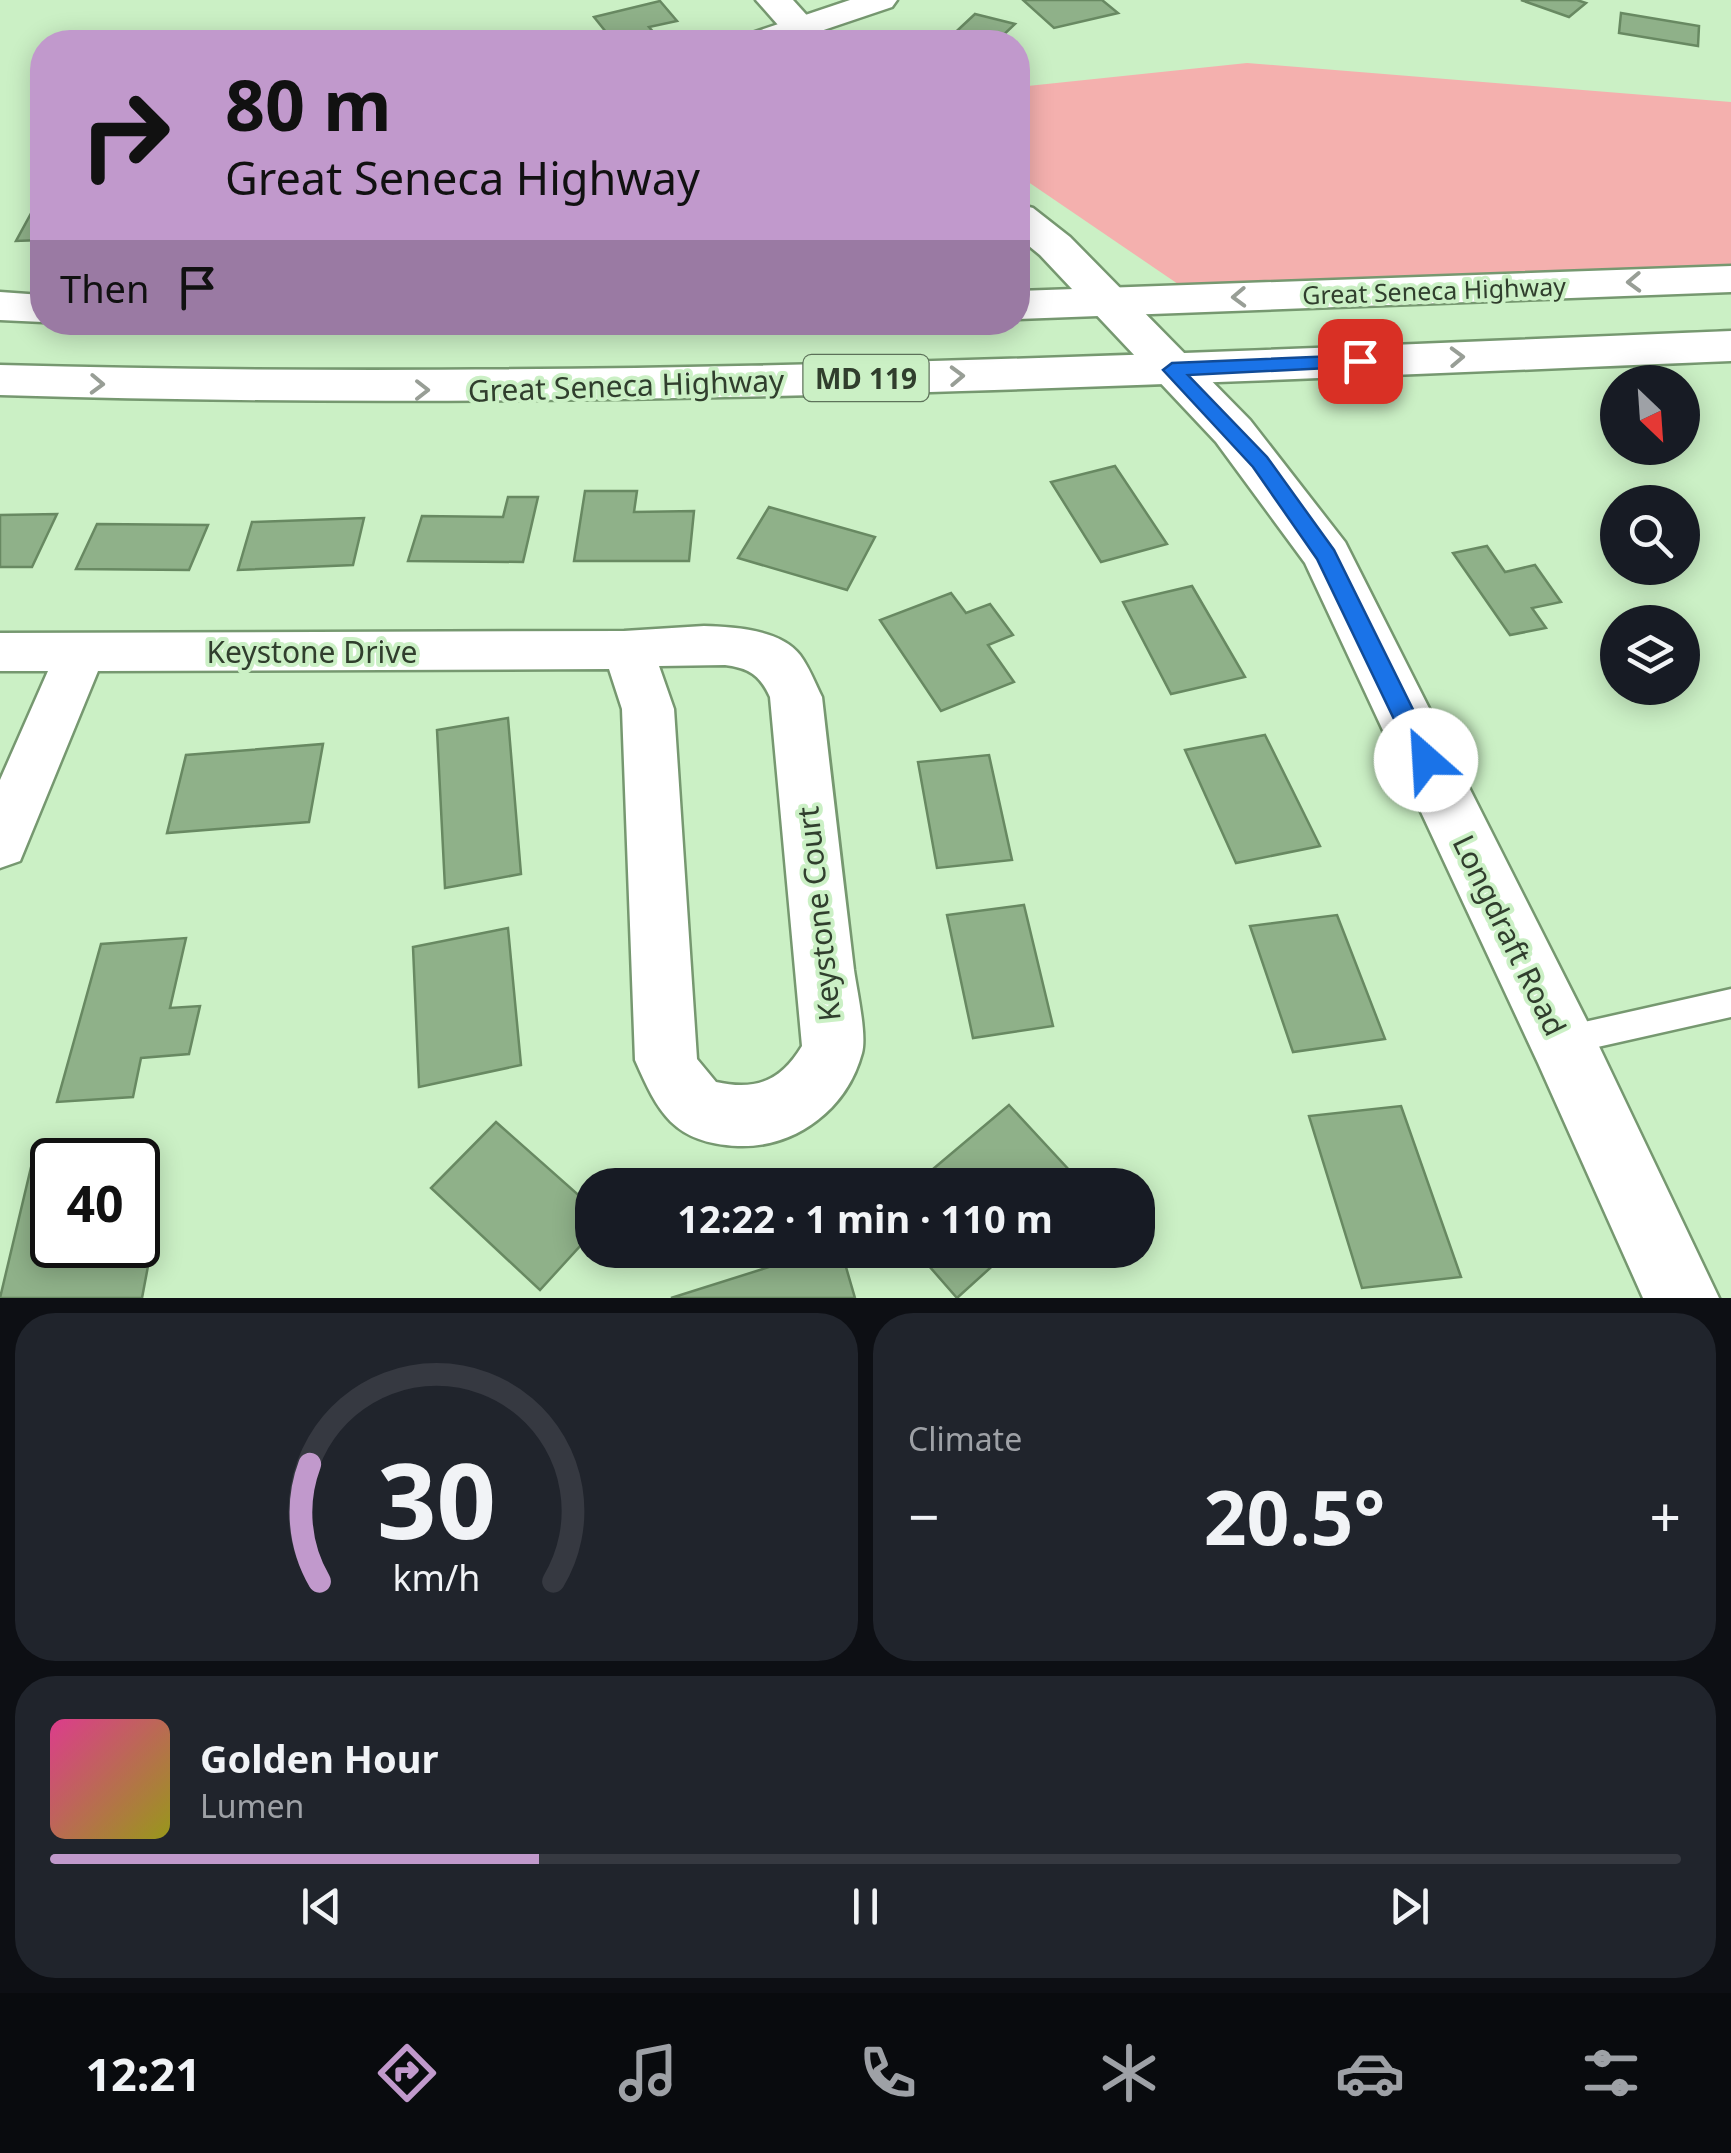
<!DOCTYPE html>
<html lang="en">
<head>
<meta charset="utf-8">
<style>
	body { margin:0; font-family:"Noto Sans",sans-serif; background:#20242c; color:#f1f3f6; height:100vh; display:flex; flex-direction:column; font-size:38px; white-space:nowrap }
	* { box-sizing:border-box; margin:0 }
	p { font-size:32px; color:#9ea1a6 }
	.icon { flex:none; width:55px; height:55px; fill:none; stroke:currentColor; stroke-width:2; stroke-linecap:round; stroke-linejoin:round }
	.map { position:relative; height:1298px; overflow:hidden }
	.drawer { display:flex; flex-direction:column; gap:15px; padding:15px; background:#0d0f14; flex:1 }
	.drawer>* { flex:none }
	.top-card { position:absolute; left:30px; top:30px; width:1000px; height:305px; border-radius:40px; box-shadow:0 5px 25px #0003; background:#c199cc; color:#111; overflow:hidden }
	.needle { width:65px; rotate:155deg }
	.fabs { position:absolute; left:1600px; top:365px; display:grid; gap:20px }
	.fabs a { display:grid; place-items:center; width:100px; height:100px; border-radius:50%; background:#171b24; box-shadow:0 5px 25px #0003; font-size:50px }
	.speed { position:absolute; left:30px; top:1138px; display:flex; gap:20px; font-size:50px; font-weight:700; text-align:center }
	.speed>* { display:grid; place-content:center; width:130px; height:130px; border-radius:50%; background:#171b24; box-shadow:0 5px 25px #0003; line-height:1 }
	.speed .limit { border:5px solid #111; border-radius:15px; background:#fff; color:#111 }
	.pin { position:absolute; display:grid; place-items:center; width:85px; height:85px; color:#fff; margin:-42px; border-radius:20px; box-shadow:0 5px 15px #0006 }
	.me { position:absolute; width:110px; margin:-55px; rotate:334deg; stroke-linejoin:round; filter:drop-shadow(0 0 8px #0008) }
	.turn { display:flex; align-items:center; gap:35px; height:210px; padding:0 30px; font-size:45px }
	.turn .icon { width:130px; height:130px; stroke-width:2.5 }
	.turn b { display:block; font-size:70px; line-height:85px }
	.then { display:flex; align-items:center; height:95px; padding:0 30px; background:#0003; gap:20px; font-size:38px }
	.big { font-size:75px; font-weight:700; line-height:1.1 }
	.drawer .tile { flex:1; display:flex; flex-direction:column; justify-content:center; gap:15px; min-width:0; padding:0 35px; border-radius:40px; background:#20242c }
	.drawer .dial { align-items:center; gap:0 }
	.dial svg { height:260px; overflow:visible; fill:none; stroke:#363941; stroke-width:7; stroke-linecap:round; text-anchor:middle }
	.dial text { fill:#f1f3f6; stroke:none }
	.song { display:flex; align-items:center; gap:30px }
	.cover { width:120px; height:120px; border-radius:15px; background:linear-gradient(135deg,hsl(330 70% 55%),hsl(60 70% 35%)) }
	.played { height:10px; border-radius:5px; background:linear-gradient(90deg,#c199cc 30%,#363941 30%) }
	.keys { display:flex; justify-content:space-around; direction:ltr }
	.heat { display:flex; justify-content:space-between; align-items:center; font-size:55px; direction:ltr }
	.drawer .tiles { flex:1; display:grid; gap:15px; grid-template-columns:1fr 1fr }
	.tile:last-child { grid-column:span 2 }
	.trip { position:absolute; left:575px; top:1168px; width:580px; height:100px; border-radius:40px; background:#171b24; box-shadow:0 5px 25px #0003; font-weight:700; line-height:100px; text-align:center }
	.tabs { display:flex; height:160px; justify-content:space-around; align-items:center; background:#090b0e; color:#9ea1a6 }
	.tabs .icon { width:70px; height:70px }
	.tabs .current { color:#c199cc }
	.tabs b { font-size:45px; color:#f1f3f6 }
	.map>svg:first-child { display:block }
	.green { fill:#f4b0ae }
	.building { fill:#8fb189; stroke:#688962; stroke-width:2.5 }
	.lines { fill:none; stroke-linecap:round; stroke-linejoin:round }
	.lane-casing { stroke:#769870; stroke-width:5 }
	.street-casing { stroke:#769870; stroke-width:5 }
	.secondary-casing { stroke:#769870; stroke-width:5 }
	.primary-casing { stroke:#769870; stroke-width:5 }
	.lane { fill:#fff; fill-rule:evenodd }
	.street { fill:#fff; fill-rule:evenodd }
	.secondary { fill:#fff; fill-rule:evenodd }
	.primary { fill:#fff; fill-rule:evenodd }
	.oneway { stroke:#989e96 }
	.route { fill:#1a73e8; stroke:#114b97; stroke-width:2.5 }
	.labels { text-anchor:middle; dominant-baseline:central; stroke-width:8; stroke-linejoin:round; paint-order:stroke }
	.far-street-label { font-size:25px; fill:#303e2d; stroke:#cbf0c5 }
	.shield { fill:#cbf0c5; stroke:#5e735b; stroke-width:2.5 }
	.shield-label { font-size:28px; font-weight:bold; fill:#303e2d }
	.street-label { font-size:30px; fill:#303e2d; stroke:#cbf0c5 }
</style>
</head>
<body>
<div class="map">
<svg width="1731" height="1298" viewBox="0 0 1731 1298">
	<rect width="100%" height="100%" fill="#cbf0c5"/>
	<!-- green -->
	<polygon class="green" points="1247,63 1731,102 1731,279 1200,299 1018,175 1018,87"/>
	<!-- building -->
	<g class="building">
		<polygon points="1023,0 1102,0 1118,13 1054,28"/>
		<polygon points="1521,0 1577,0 1586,3 1569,17"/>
		<polygon points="660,1 677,21 649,27 655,34 622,42 614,42 594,17"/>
		<polygon points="1621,13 1699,26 1698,46 1619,33"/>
		<polygon points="975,14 1015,24 996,42 945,42"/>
		<polygon points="42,207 42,240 16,241 34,208"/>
		<polygon points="1115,466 1167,544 1101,562 1051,482"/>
		<polygon points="585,491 637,491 634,512 694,511 689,561 574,561"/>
		<polygon points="508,497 538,497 523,562 408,561 422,516 503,517"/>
		<polygon points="769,507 875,537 847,590 738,558"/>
		<polygon points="57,514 32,567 0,567 0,515"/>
		<polygon points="364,518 353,565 238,570 252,522"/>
		<polygon points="97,524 208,525 189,570 76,569"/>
		<polygon points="1487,546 1505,572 1535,565 1561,602 1532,608 1546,628 1510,635 1453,553"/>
		<polygon points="1192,586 1245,677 1171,694 1123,602"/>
		<polygon points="951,593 966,613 990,604 1013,635 988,645 1014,682 941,711 880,620"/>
		<polygon points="508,718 521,874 445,888 437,730"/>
		<polygon points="1265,735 1320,846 1236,863 1185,750"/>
		<polygon points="323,744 309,822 167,833 186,755"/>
		<polygon points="989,755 1012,860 937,868 918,762"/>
		<polygon points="1024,905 1053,1026 973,1038 947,915"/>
		<polygon points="1337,915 1385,1039 1293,1052 1250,926"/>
		<polygon points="508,928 521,1065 419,1087 413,947"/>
		<polygon points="186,938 170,1008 200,1006 189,1054 141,1058 133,1097 57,1102 101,944"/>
		<polygon points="1009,1105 1083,1185 914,1185"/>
		<polygon points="1401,1106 1461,1277 1362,1288 1309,1116"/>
		<polygon points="496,1122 592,1207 592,1233 540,1290 431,1188"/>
		<polygon points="141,1148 138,1163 138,1160 52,1160 52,1245 120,1245 120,1249 152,1245 142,1298 0,1298 33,1159"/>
		<polygon points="823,1250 841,1250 855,1298 671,1298"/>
		<polygon points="915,1250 1010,1250 957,1298"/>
	</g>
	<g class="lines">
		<defs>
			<polygon id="lane" points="1731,989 1731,1017 1562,1055 1551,1051 1547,1041 1551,1031 1562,1027"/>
			<g id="street">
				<polygon points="850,0 897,0 892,7 788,42 742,42 746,35"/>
				<path d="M704 626C733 627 780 629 800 655 809 667 815 683 822 697 832 788 843 879 854 970 857 991 867 1035 862 1053 847 1109 796 1148 738 1146 673 1143 658 1112 635 1060L622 709 609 669 98 671 20 861 0 868V780L48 671H0V633L624 631ZM725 665C749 668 760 675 770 697L802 1046C781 1081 756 1091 716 1082L697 1059 674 709 659 666Z"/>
			</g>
			<g id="secondary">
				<polygon points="756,0 793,0 831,42 793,42"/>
				<polygon points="1018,204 1033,208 1070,237 1250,420 1345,542 1586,1019 1719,1298 1643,1298 1538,1063 1305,563 1216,442 1040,255 1018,237"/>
			</g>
			<g id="primary">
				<polygon points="1731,266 1731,292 1018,319 1018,291"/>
				<polygon points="0,292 42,295 43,322 0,320"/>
				<path d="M1731 331V361C1154 385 578 413 0 395V365C578 381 1154 355 1731 331Z"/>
			</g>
		</defs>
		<!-- lane casing -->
		<use href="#lane" class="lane-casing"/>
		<!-- street casing -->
		<use href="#street" class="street-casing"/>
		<!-- secondary casing -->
		<use href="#secondary" class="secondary-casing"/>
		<!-- primary casing -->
		<use href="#primary" class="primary-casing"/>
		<!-- lane -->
		<use href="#lane" class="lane"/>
		<!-- street -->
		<use href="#street" class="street"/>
		<!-- secondary -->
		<use href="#secondary" class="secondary"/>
		<!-- primary -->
		<use href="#primary" class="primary"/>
	</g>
	<!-- one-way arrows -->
	<defs><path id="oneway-chevron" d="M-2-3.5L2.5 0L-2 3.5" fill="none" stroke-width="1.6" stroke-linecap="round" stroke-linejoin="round" transform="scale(2.5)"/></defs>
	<g class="oneway">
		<use href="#oneway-chevron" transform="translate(1634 282) rotate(178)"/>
		<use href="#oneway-chevron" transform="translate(1239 297) rotate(178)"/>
		<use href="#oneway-chevron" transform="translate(1457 357) rotate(-2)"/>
		<use href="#oneway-chevron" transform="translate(957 376) rotate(-2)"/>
		<use href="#oneway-chevron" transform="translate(97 384) rotate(2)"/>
		<use href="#oneway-chevron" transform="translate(422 390)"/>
	</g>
	<!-- route -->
	<polygon class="route" points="1360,355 1367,357 1367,366 1188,375 1267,457 1334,550 1438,760 1435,767 1417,767 1317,559 1253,467 1163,370 1172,363"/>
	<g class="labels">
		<!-- far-street labels -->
		<g class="far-street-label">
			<text transform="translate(1434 290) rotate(-2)">Great Seneca Highway</text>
		</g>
		<!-- shield labels -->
		<rect class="shield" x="803.5" y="355" width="125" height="46" rx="8"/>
		<g class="shield-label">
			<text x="866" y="378">MD 119</text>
		</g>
		<!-- street labels -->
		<g class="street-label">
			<text transform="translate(626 385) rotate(-2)">Great Seneca Highway</text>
			<text x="312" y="651">Keystone Drive</text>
			<text transform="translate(818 914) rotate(-96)">Keystone Court</text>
			<text transform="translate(1510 935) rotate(64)">Longdraft Road</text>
		</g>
	</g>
</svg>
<div class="fabs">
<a><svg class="needle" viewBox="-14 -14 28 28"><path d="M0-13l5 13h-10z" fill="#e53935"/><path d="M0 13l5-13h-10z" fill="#9ea1a6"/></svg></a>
<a><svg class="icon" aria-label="search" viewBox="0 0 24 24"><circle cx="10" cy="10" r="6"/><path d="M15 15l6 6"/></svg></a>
<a><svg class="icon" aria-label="layers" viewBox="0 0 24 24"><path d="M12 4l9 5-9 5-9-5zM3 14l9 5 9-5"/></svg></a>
</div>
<div class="speed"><div class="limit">40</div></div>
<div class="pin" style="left:1360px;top:361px;background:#d93025"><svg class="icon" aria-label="arrive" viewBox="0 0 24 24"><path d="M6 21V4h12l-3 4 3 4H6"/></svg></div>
<svg class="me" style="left:1426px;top:760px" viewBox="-20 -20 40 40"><circle r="19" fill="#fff"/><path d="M0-13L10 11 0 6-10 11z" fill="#1a73e8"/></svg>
<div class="trip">12:22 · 1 min · 110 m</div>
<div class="top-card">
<div class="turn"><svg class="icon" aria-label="right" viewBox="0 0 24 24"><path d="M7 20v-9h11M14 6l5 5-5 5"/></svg><div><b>80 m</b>Great Seneca Highway</div></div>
<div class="then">Then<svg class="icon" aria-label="arrive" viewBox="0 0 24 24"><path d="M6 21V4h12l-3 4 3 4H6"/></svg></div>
</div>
</div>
<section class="drawer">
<div class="tiles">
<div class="tile dial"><svg viewBox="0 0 100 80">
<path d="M14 69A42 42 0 1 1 86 69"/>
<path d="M14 69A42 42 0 0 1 11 33" stroke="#c199cc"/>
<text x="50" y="56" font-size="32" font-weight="700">30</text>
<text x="50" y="72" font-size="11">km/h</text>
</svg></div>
<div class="tile"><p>Climate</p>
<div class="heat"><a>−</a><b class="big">20.5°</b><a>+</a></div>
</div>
<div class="tile">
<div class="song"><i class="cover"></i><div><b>Golden Hour</b><p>Lumen</p></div></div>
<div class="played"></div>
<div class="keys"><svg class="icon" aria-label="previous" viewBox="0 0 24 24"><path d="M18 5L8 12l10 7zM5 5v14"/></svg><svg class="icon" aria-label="pause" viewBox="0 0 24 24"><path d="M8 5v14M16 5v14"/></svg><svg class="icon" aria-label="next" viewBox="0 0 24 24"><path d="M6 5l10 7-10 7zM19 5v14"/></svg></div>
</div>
</div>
</section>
<nav class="tabs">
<b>12:21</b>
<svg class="icon current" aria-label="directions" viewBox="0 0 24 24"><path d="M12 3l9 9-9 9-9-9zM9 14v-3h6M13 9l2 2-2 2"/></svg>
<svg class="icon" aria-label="music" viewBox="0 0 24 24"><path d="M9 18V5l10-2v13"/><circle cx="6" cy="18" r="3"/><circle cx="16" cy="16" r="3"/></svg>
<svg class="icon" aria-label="phone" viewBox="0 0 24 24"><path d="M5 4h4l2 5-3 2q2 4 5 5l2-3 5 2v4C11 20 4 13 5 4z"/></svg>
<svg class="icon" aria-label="climate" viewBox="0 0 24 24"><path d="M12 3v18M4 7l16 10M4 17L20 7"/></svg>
<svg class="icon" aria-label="car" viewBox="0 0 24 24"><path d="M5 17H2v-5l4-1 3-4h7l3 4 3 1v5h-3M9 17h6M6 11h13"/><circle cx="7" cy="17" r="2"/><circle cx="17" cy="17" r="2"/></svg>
<svg class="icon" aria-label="filters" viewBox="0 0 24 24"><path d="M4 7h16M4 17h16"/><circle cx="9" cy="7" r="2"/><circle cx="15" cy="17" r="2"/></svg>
</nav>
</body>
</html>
